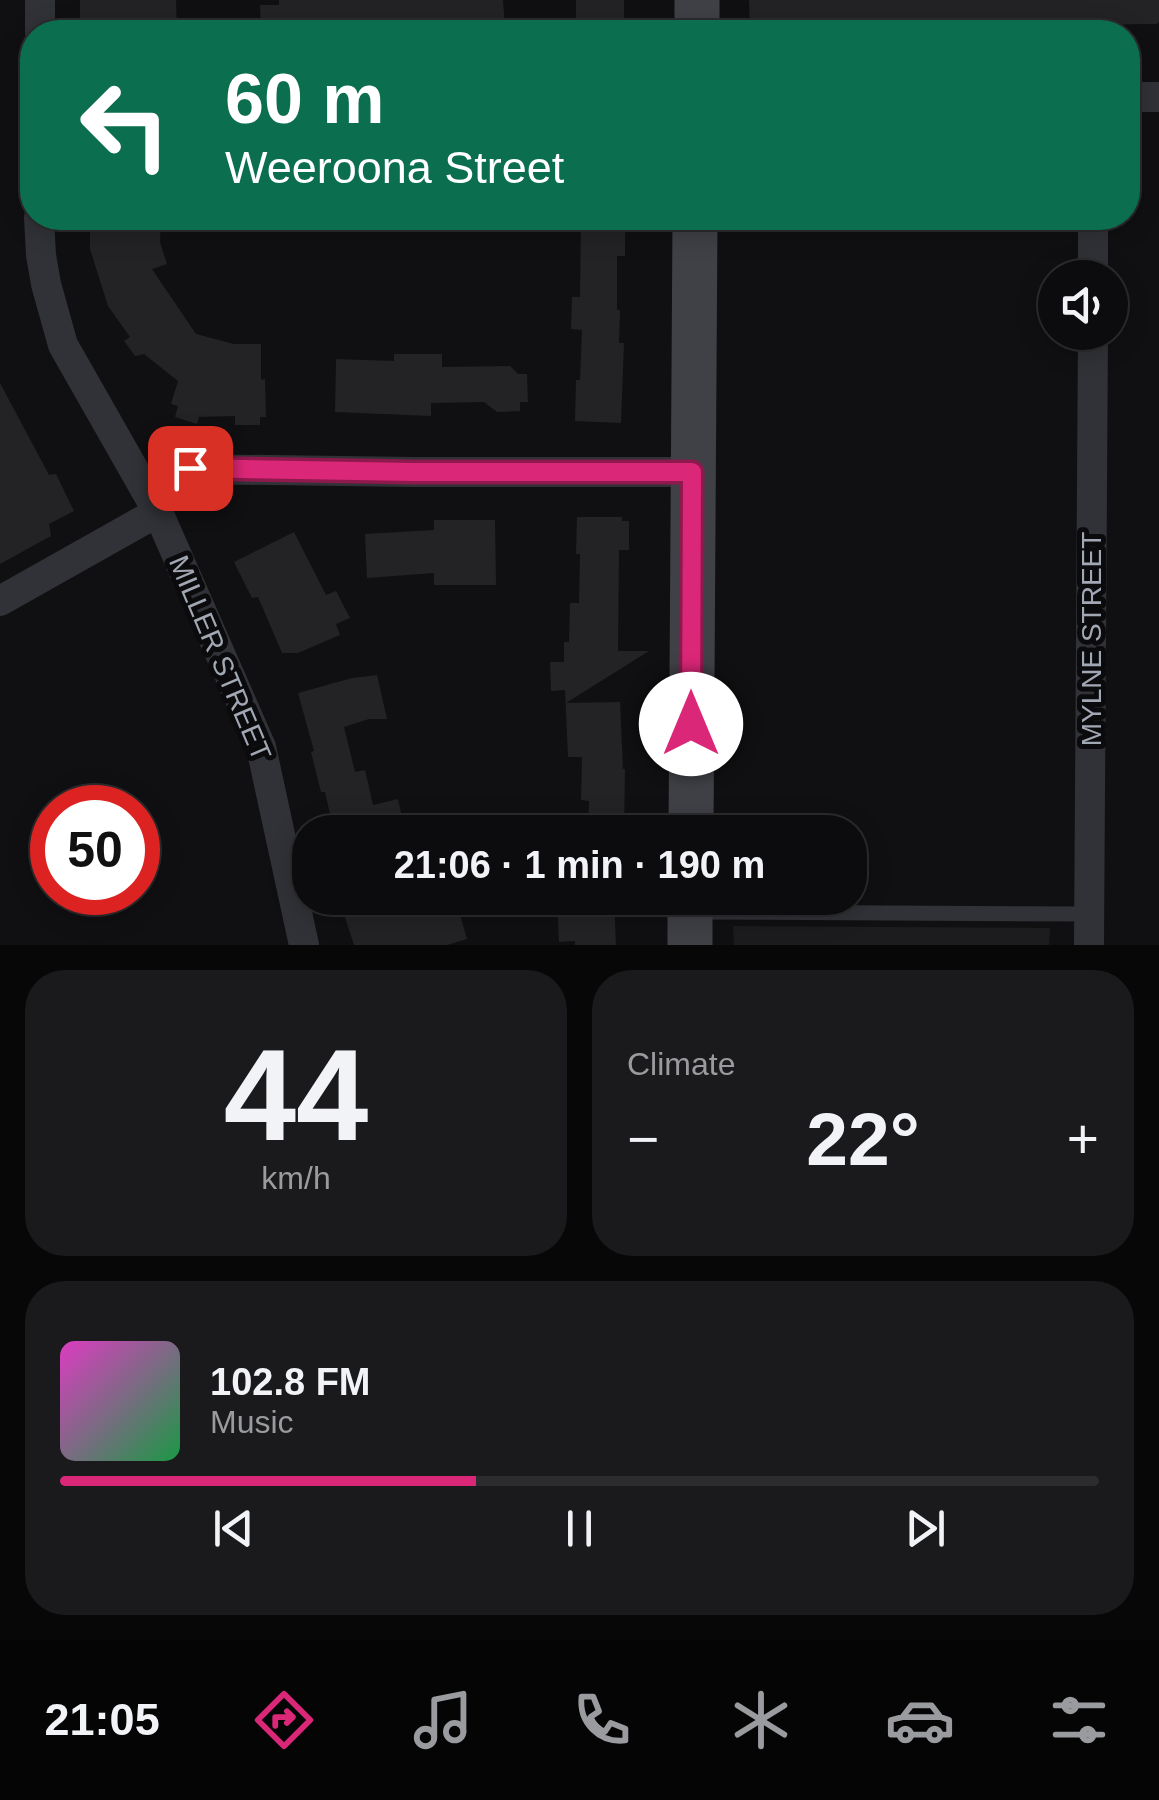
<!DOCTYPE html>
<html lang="en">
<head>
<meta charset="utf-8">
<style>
	body { margin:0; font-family:Arial,sans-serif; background:#1a1a1c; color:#f1f3f6; height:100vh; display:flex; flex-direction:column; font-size:38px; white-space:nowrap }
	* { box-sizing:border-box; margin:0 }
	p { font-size:32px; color:#9a9b9e }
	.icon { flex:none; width:55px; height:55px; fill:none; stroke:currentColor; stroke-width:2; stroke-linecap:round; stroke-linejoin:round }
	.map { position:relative; height:945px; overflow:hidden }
	.details { display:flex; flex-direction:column; gap:25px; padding:25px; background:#070708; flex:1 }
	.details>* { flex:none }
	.guide { position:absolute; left:20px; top:20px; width:1120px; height:210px; border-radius:40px; box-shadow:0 5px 25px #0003,0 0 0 2px #2c2c2e; background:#0b6e4f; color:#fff; overflow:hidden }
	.controls { position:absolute; left:1038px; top:260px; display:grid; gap:20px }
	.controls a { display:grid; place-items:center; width:90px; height:90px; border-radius:50%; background:#0c0c0e; box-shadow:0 5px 25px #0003,0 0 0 2px #2c2c2e; font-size:50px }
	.speed { position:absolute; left:30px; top:785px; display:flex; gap:20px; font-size:50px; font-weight:700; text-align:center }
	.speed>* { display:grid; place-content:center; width:130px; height:130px; border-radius:50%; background:#0c0c0e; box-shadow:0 5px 25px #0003,0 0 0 2px #2c2c2e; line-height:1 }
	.speed .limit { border:15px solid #d22; background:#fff; color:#111 }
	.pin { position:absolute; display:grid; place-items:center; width:85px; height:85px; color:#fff; margin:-42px; border-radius:20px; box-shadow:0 5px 15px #0006 }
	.me { position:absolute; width:110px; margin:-55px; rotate:0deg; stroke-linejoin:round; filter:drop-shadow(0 0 8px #0008) }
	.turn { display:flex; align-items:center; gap:35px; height:210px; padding:0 40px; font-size:45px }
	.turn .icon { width:130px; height:130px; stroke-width:2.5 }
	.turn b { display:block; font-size:70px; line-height:85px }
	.big { font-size:75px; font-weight:700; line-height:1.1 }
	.details .tile { flex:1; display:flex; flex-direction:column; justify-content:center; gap:15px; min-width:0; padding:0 35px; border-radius:40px; background:#1a1a1c }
	.details .dial { align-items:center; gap:0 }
	.dial b { font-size:130px; line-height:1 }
	.song { display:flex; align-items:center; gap:30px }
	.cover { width:120px; height:120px; border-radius:15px; background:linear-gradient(135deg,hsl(310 70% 55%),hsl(140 70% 35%)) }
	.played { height:10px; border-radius:5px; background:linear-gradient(90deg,#db2777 40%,#2c2c2e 40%) }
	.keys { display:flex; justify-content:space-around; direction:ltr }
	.heat { display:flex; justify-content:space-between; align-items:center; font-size:55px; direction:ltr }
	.details .tiles { flex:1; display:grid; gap:25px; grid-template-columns:1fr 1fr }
	.tile:last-child { grid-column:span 2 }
	.trip { position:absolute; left:292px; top:815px; width:575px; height:100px; border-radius:40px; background:#0c0c0e; box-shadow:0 5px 25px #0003,0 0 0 2px #2c2c2e; font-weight:700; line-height:100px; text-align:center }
	.tab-bar { display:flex; height:160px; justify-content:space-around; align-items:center; background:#050506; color:#9a9b9e }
	.tab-bar .icon { width:70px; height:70px }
	.tab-bar .selected { color:#db2777 }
	.tab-bar b { font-size:45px; color:#f1f3f6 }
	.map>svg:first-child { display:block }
	.built { fill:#1c1c1f }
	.building { fill:#232326 }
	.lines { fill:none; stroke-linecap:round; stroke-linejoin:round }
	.service { stroke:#313237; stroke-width:15 }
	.minor { stroke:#313237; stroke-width:30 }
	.secondary { stroke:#3f4147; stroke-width:45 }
	.route-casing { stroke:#8e194d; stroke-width:25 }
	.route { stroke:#db2777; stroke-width:18 }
	.labels { text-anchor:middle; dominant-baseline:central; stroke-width:10; stroke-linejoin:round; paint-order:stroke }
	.street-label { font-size:28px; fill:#a1a7b3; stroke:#0b0b0d }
</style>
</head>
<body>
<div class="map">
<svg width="1159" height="945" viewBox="0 0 1159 945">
	<rect width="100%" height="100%" fill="#101012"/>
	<!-- built -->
	<polygon class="built" points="733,926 1050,928 1049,945 734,945"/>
	<!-- building -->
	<g class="building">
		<polygon points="80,0 176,0 177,32 132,32 132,27 80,29"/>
		<polygon points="279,0 503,0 505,26 415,32 261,32 260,5 279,5"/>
		<rect x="576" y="0" width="48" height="32"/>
		<polygon points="749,0 1159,0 1159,22 1157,24 1051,25 1051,32 1008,32 1008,25 913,24 914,26 861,26 861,32 816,32 816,27 750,30"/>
		<polygon points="90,218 161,218 160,242 167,264 152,269 196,334 234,344 261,344 261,380 265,379 266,417 260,417 260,425 235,425 235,416 199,417 197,424 175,417 178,406 171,404 178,381 144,354 135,356 124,341 130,337 108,306 90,249"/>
		<polygon points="581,220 625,220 625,256 617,256 617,310 620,310 619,343 624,343 621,423 575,421 576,380 580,380 582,330 571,329 572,297 580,297"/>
		<polygon points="394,354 442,354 442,367 510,366 518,374 527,374 528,402 520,402 520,411 497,412 484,402 431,403 431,416 335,412 336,359 394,361"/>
		<polygon points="0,383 49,475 56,474 74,511 49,524 51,536 0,564"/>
		<polygon points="577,517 622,517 622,521 629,521 629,550 619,550 618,651 649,651 566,703 620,702 623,769 625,769 624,832 588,832 589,801 581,800 582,757 568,757 565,690 551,691 550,662 564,662 564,642 569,642 570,603 579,603 580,554 576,554"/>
		<polygon points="434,520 495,520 496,585 434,585 434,573 367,578 365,534 434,530"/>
		<polygon points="294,532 326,595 336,591 350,618 336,624 340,635 298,653 282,653 258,597 252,598 234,562"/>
		<polygon points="377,675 387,719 369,719 344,727 355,772 365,770 373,805 398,799 404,826 392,828 393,832 334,832 325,792 321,792 311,752 314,751 298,693 352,678"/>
		<polygon points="343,898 426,898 428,909 456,901 467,939 447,945 354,945 344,914"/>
		<polygon points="614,898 616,945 575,945 575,941 559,942 557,900"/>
	</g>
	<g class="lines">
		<!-- service -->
		<polyline class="service" points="694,912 1090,914"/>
		<!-- minor -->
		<g class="minor">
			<polyline points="40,32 40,0"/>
			<polyline points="1128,97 1159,97"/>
			<polyline points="39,218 41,255 46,284 63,345 158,512 261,747 304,945"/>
			<polyline points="1093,278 1093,218"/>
			<polyline points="145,489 170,474 190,469 414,472 693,472"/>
			<polyline points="0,601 158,512"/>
			<polyline points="1089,945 1093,332"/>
		</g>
		<!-- secondary -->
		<g class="secondary">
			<polyline points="697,32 697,0"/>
			<polyline points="691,832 695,218"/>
			<polyline points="690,945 690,898"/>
		</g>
	</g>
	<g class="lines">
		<defs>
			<polyline id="route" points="190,468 414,472 692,472 691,724"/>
		</defs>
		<!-- route casing -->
		<use href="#route" class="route-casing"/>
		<!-- route -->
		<use href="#route" class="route"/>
	</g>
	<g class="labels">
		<!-- street labels -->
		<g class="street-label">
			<text transform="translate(1091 639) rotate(-90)">MYLNE STREET</text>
			<text transform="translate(220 658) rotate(67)">MILLER STREET</text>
		</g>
	</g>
</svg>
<div class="controls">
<a><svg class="icon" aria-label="sound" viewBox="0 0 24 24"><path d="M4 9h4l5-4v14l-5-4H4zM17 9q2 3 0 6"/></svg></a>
</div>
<div class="speed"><div class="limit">50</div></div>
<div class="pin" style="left:190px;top:468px;background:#d93025"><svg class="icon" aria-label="arrive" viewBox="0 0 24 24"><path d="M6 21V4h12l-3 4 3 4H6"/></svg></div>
<svg class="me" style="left:691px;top:724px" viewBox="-20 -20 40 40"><circle r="19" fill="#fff"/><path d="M0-13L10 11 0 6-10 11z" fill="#db2777"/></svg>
<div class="trip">21:06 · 1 min · 190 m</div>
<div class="guide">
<div class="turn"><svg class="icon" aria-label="left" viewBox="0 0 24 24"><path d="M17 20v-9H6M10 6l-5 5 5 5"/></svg><div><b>60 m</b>Weeroona Street</div></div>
</div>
</div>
<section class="details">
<div class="tiles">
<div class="tile dial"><b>44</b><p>km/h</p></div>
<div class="tile"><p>Climate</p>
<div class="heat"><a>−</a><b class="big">22°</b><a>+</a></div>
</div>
<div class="tile">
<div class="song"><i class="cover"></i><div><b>102.8 FM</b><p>Music</p></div></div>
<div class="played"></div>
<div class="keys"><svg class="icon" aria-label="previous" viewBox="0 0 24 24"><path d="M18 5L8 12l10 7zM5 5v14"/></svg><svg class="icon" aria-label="pause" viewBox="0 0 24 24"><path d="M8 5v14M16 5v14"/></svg><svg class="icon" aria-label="next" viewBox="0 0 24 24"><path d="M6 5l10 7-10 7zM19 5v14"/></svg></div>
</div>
</div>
</section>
<nav class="tab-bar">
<b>21:05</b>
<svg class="icon selected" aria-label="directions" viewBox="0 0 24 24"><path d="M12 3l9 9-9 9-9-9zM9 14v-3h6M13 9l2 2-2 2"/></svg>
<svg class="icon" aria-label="music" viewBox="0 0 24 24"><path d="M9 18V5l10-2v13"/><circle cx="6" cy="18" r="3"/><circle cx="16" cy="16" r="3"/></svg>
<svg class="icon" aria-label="phone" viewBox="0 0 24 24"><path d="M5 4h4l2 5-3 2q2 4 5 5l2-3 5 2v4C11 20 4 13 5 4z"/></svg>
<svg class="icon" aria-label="climate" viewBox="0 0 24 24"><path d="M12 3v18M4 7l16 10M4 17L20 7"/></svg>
<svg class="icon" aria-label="car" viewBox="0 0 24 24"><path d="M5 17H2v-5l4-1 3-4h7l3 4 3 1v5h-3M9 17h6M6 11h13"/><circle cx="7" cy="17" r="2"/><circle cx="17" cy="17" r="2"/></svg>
<svg class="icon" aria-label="filters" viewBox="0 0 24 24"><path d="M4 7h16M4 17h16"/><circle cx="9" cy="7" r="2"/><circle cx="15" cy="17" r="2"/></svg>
</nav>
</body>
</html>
